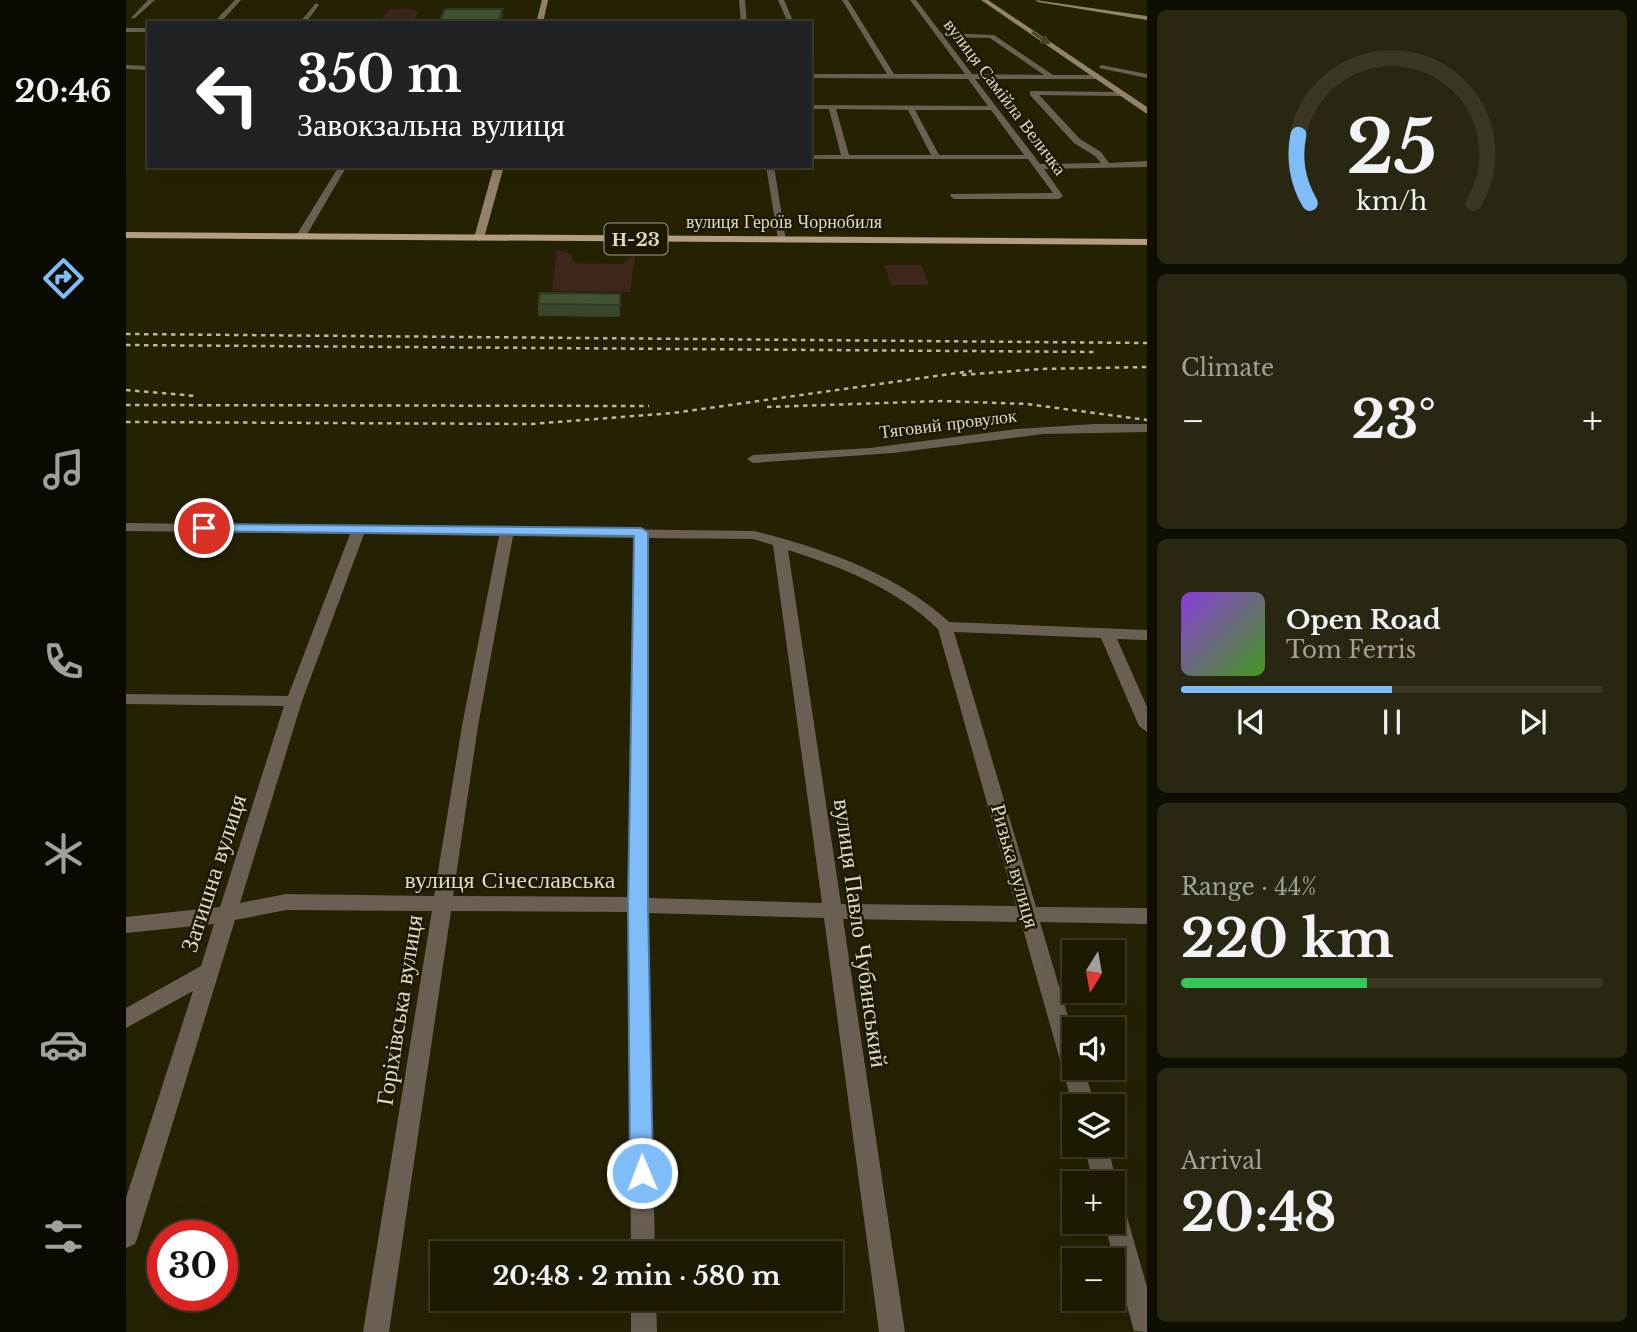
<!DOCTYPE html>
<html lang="en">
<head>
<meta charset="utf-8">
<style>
	body { margin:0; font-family:"Libre Baskerville",serif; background:#292712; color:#f1f3f6; height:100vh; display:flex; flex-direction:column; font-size:26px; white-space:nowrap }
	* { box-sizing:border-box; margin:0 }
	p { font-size:23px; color:#a0a19a }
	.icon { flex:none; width:38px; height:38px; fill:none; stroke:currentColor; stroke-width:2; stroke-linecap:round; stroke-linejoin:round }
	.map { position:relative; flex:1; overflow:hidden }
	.drawer { display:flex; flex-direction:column; gap:10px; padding:10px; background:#0f0e02; width:490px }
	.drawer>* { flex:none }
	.top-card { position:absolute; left:21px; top:21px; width:665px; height:147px; border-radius:0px; box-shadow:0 7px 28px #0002,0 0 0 2px #3a3825; background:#202124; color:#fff; overflow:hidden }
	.needle { width:46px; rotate:191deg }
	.tools { position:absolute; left:936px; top:940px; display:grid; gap:14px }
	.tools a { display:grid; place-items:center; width:63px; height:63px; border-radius:0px; background:#1c1a03; box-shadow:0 7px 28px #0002,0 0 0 2px #3a3825; font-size:35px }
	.speed { position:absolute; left:21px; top:1220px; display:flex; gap:14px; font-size:35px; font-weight:700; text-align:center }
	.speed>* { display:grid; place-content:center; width:91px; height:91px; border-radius:50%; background:#1c1a03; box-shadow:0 7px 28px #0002,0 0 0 2px #3a3825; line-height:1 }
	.speed .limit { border:10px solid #d22; background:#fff; color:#111 }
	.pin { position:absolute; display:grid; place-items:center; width:60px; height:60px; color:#fff; margin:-30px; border:4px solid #fff; border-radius:50%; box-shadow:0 2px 7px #0007 }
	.me { position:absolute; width:77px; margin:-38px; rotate:359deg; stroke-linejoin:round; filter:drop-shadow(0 0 5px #0008) }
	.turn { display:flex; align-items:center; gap:24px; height:147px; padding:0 35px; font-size:32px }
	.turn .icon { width:91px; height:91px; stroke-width:2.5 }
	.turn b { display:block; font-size:49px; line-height:60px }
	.big { font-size:52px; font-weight:800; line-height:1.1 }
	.drawer .widget { flex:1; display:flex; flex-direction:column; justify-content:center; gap:10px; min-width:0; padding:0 24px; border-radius:10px; background:#292712 }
	.drawer .dial { align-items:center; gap:0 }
	.dial svg { height:182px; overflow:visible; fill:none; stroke:#3a3825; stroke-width:7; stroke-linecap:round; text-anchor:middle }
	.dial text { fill:#f1f3f6; stroke:none }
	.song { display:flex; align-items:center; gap:21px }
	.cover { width:84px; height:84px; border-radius:10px; background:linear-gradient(135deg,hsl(270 70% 55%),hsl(100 70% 35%)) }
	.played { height:7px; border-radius:4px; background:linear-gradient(90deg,#7fbdfa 50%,#3a3825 50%) }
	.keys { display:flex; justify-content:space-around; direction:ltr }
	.heat { display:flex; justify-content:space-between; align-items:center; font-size:38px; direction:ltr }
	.charge { height:10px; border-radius:5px; background:linear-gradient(90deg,#34c759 44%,#3a3825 0) }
	.trip { position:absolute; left:304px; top:1241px; width:413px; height:70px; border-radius:0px; background:#1c1a03; box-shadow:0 7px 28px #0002,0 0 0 2px #3a3825; font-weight:800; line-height:70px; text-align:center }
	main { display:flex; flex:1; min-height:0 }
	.tab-bar { display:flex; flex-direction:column; width:126px; justify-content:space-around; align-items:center; background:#0b0a01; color:#a0a19a }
	.tab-bar .icon { width:49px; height:49px }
	.tab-bar .selected { color:#7fbdfa }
	.tab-bar b { font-size:32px; color:#f1f3f6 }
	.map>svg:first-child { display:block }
	.green { fill:#3e261c }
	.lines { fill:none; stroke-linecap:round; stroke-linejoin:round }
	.street { fill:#6a5f52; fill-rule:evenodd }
	.secondary { fill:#93826d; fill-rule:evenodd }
	.primary { fill:#b49d81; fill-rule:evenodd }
	.rail { stroke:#bab8a5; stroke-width:2.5; stroke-dasharray:4.5 4.5; stroke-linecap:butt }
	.wall { fill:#38472c }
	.shaded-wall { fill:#2e3a24 }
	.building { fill:#415333; stroke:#2e3a24; stroke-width:2 }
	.oneway { fill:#4c432c }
	.route { fill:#7fbdfa; stroke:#537ba2; stroke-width:2 }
	.labels { text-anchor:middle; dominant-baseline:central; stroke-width:5; stroke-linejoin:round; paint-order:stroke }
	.far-street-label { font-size:18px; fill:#dcdac9; stroke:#1c1900 }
	.shield { fill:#1c1900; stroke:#a2a08d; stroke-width:2 }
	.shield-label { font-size:19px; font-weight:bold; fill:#dcdac9 }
	.street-label { font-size:21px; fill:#dcdac9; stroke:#1c1900 }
	.near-street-label { font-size:24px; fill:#dcdac9; stroke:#1c1900 }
</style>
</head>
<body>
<main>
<nav class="tab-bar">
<b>20:46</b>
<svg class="icon selected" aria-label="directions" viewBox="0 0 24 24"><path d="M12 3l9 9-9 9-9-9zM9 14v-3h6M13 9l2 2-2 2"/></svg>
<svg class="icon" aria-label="music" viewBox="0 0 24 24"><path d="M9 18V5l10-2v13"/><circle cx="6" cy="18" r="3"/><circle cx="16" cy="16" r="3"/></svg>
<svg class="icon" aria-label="phone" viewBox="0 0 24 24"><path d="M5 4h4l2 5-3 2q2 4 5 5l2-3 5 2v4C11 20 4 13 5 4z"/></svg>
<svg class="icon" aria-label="climate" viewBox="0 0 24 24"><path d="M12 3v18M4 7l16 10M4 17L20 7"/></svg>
<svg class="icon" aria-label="car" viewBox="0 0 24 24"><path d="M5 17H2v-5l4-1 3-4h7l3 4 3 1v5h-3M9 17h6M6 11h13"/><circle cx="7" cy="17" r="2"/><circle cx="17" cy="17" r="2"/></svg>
<svg class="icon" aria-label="filters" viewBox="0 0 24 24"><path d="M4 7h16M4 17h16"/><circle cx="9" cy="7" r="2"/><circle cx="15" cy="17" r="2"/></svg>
</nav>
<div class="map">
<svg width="1021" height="1332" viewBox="0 0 1021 1332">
	<rect width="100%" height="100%" fill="#252204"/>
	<!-- green -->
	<g class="green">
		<polygon points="281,8 293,12 286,23 253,23 263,10"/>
		<polygon points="431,250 443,253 449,263 497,264 510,251 504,292 426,291"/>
		<polygon points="758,265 795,265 803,285 765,285"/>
	</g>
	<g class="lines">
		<!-- street -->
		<g class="street">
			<polygon points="22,0 29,0 9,18 5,18"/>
			<polygon points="109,0 115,0 94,23 87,23"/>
			<polygon points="613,0 619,0 621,23 615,23"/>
			<polygon points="652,0 658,0 668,23 662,23"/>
			<path d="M716 0H722L768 74H839L784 0H790L815 33 868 35 927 75H974L971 79H849L914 164 975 163 969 156 948 143 904 95V91L998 92 995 96 913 95 954 139 975 152 983 163 1021 161V167L918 169 937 196 933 199H828L824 196 825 194 927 193 902 159H684V155H715L703 109H684V105L862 106 842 79 684 78V74H761ZM818 37 864 38 918 75 846 74ZM710 109 782 110 805 155H723ZM789 110H865L898 155H813Z"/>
			<polygon points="190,3 193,5 181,21 220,23 173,23"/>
			<rect x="0" y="28" width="23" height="4"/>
			<polygon points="0,65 23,66 23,70 0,69"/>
			<polygon points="975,65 1021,74 1021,78 973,68"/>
			<polygon points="213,166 221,166 180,236 172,238 170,236"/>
			<polygon points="640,166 648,166 660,241 652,239"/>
			<polygon points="969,424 1021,424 1021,432 917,434 767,453 627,463 621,459 627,455 744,448 891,429"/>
			<path d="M0 523 628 531C696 548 771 574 823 622L1021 630V640L991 639 1021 707V732L1013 726 975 638 828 632 910 907 1021 908V924L914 922 948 1037V1068H958L969 1106H948V1110L947 1106 895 922 717 919 779 1332H753L698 918 522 913 529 1253H505L502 912 325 911 263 1332H237L306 911 160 910 109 920 12 1236 9 1244 0 1248V1198L67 991 0 1028V1008L75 966 88 924 0 933V917L94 907 158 706 0 704V694L162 696 224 534 0 531ZM238 534 373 536 336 726 308 896 160 894 114 903 176 701ZM387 536 508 538 502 897 327 896 352 726ZM522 538 627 539 647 545 696 903 522 898ZM662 550C716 567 771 589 812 629L890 906 715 904Z"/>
			<polygon points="958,1144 981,1144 991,1183 987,1191 987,1183 967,1183"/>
			<polygon points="987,1199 995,1202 999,1210 1021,1287 1021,1332 1008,1331 978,1222 987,1222"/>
			<polygon points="505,1298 530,1298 531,1332 505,1332"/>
		</g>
		<!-- secondary -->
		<g class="secondary">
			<polygon points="416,0 422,0 417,23 410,23"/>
			<polygon points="855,0 862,0 1021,107 1021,114"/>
			<polygon points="909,0 1021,16 1021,20 912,2"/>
			<polygon points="368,166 378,166 358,238 353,241 348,238"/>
		</g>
		<!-- primary -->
		<polygon class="primary" points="0,232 1021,239 1021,245 0,238"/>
		<!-- rail -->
		<g class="rail">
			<polyline points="0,334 1021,343"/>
			<polyline points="0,345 972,352"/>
			<polyline points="836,375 914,369 1021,367"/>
			<polyline points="0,390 70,396"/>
			<polyline points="0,405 523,406"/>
			<polyline points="641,407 816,401 901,404 1021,420"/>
			<polyline points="0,422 405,424 547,413 846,371"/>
		</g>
	</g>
	<!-- wall -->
	<polygon class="wall" points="494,294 494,317 412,316 412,304"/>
	<!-- shaded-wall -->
	<polygon class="shaded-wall" points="377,9 377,20 376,23 372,23"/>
	<!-- building -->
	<g class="building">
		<polygon points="319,9 377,9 372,22 313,22"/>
		<polygon points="414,293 494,294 494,305 412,304"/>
	</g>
	<!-- one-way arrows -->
	<defs><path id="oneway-solid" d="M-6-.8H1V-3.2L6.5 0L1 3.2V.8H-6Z" transform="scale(1.75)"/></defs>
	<use class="oneway" href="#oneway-solid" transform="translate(915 38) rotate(34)"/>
	<!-- route -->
	<polygon class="route" points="78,524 515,528 522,532 522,905 527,1173 524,1181 516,1184 507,1181 504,1173 502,905 508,536 73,531 73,525"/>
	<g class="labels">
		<!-- far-street labels -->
		<g class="far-street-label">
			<text transform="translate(879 97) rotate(53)">вулиця Самійла Величка</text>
			<text x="658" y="222">вулиця Героїв Чорнобиля</text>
			<text transform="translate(822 424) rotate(-7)">Тяговий провулок</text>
		</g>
		<!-- shield labels -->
		<rect class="shield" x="478.5" y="223.5" width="63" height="31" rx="5"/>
		<g class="shield-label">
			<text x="510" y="239">Н-23</text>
		</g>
		<!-- street labels -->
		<g class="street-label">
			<text transform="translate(889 866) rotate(74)">Ризька вулиця</text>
		</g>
		<!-- near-street labels -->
		<g class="near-street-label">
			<text transform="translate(87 873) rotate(-72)">Затишна вулиця</text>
			<text x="384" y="879">вулиця Січеславська</text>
			<text transform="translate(735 933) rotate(82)">вулиця Павло Чубинський</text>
			<text transform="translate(273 1010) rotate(-81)">Горіхівська вулиця</text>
		</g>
	</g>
</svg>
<div class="tools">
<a><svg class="needle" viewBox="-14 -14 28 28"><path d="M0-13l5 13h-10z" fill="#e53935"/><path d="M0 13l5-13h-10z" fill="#a0a19a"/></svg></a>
<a><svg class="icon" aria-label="sound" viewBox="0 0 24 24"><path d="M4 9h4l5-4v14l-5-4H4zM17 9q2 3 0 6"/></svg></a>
<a><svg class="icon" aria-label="layers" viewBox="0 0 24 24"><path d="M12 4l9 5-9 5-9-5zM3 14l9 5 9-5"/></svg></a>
<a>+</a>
<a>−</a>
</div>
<div class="speed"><div class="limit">30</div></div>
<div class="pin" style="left:78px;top:528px;background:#d93025"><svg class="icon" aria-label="arrive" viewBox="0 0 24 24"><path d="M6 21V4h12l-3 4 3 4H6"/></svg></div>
<svg class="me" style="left:516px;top:1173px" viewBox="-20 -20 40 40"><circle r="17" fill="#7fbdfa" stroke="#fff" stroke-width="3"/><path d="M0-11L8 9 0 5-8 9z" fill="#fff"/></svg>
<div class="trip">20:48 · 2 min · 580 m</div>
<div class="top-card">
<div class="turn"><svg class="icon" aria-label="left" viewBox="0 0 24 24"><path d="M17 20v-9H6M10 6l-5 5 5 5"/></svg><div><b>350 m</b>Завокзальна вулиця</div></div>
</div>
</div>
<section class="drawer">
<div class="widget dial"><svg viewBox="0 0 100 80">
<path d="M14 69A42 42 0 1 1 86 69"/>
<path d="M14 69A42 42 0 0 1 9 39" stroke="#7fbdfa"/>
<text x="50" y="56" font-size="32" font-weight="700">25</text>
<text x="50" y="72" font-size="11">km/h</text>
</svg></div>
<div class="widget"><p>Climate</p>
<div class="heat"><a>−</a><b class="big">23°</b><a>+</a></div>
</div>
<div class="widget">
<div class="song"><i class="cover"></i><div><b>Open Road</b><p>Tom Ferris</p></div></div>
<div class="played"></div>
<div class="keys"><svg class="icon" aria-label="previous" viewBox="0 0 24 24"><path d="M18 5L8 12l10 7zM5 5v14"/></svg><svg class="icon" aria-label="pause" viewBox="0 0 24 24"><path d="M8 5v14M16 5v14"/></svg><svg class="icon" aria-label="next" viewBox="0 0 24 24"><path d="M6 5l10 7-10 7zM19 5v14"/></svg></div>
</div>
<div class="widget"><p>Range · 44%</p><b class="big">220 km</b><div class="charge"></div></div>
<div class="widget"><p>Arrival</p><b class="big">20:48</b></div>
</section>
</main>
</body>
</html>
